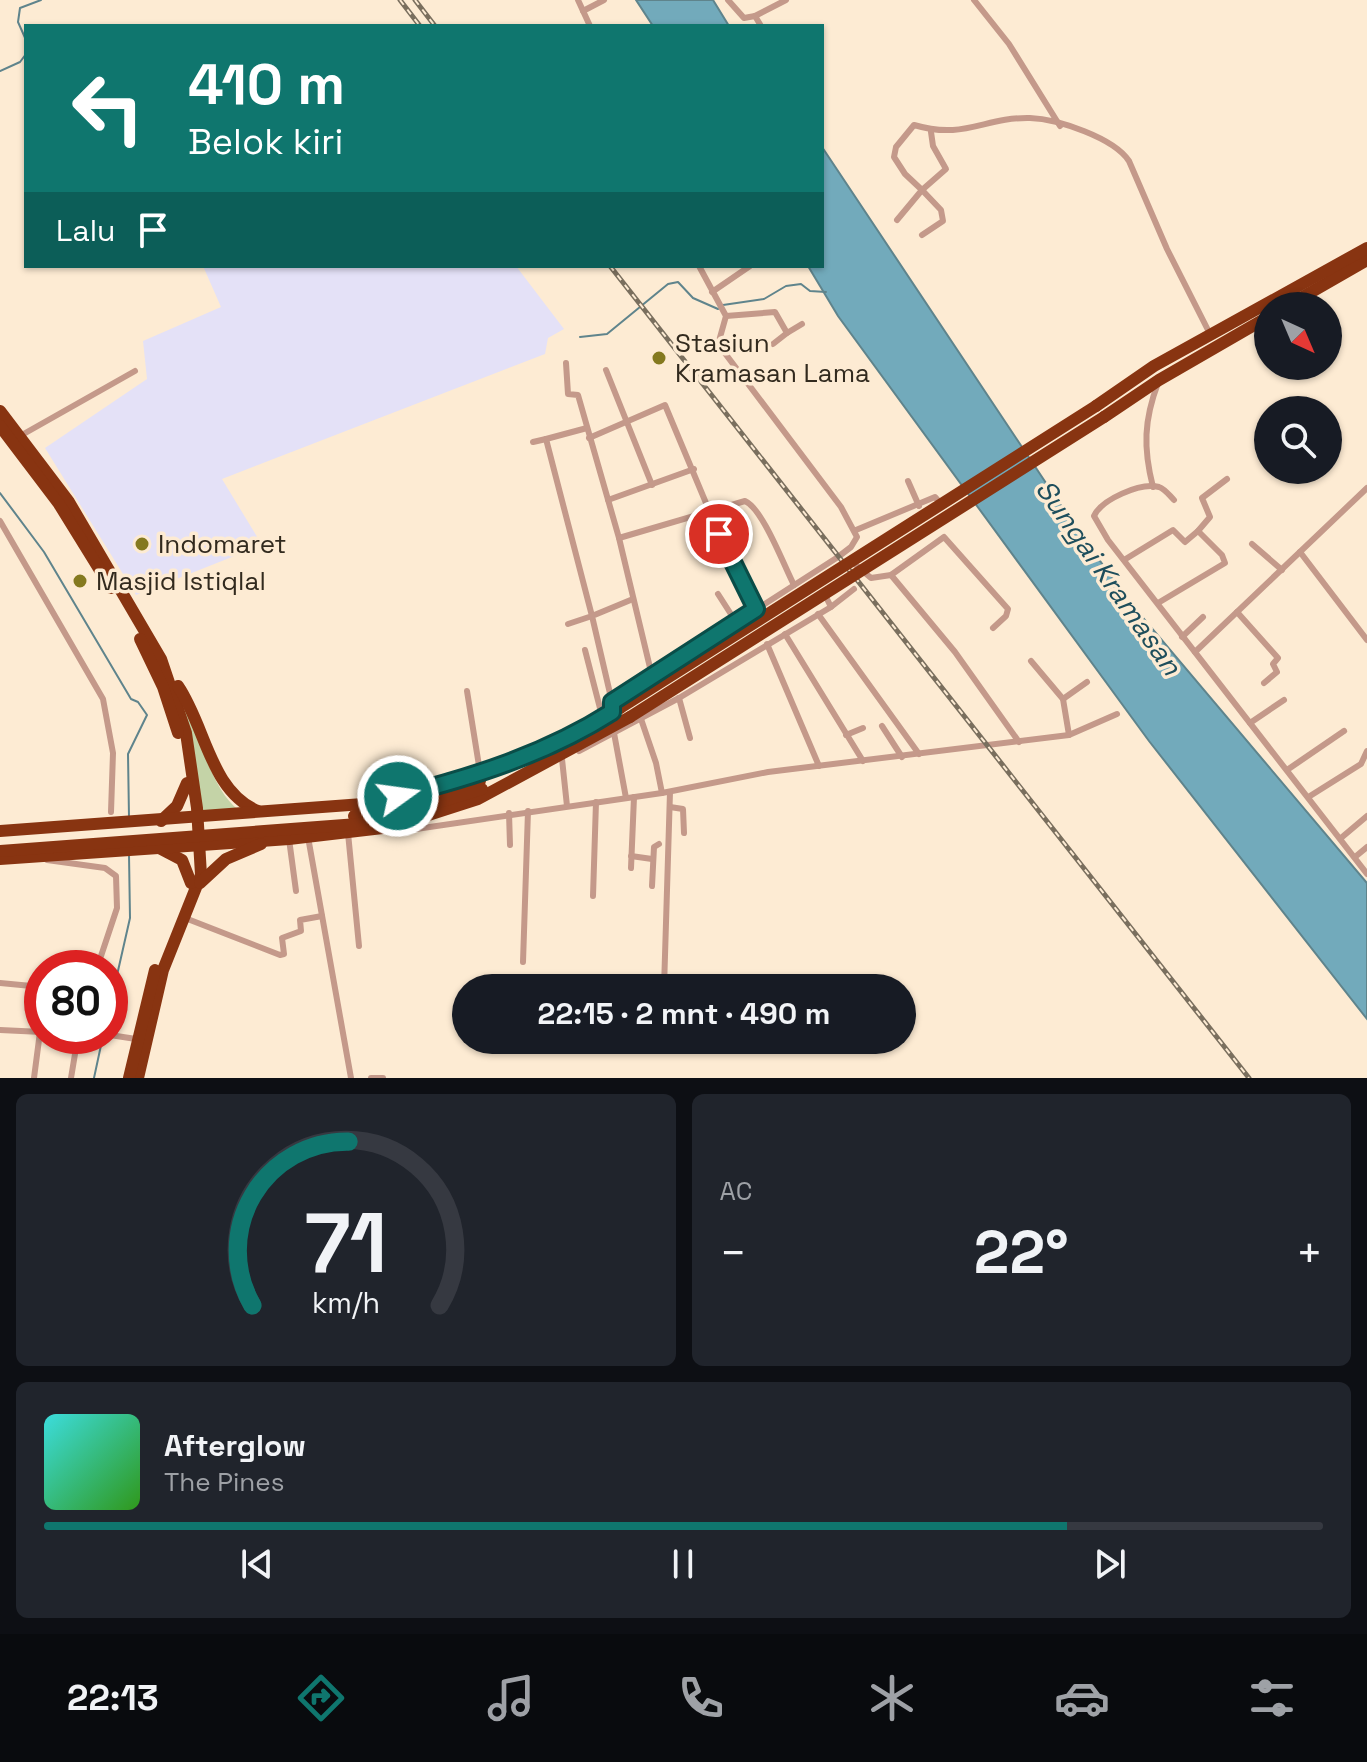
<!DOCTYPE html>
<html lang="id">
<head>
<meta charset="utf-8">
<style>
	body { margin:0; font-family:"Space Grotesk",sans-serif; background:#20242c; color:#f1f3f6; height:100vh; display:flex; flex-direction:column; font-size:30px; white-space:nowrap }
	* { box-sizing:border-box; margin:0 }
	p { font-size:26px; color:#9ea1a6 }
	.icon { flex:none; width:44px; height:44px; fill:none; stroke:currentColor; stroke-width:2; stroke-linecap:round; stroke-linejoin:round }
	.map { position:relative; height:1078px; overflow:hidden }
	.sheet { display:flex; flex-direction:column; gap:16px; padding:16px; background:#0d0f14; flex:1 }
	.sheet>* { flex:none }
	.guide { position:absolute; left:24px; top:24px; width:800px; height:244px; border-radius:0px; box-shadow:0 2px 6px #0004; background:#0f766e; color:#fff; overflow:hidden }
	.needle { width:52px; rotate:136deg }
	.buttons { position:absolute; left:1254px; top:292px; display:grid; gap:16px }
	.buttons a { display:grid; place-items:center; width:88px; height:88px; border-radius:50%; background:#171b24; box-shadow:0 2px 6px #0004; font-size:40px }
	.speed { position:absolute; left:24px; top:950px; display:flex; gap:16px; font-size:40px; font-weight:700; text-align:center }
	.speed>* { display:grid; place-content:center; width:104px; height:104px; border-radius:50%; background:#171b24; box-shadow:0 2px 6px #0004; line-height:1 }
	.speed .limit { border:12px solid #d22; background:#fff; color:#111 }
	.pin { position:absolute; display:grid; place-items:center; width:68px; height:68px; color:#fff; margin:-34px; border:4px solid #fff; border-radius:50%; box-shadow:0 2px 8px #0007 }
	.me { position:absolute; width:88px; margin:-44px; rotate:76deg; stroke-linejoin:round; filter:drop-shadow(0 0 6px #0008) }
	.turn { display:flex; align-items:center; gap:28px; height:168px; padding:0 32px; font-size:36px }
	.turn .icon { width:104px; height:104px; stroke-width:2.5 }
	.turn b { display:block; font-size:56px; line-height:68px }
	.then { display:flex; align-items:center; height:76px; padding:0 32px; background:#0003; gap:16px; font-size:30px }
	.big { font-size:60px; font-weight:800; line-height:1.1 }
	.sheet .card { flex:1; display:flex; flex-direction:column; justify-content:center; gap:12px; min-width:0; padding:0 28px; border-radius:12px; background:#20242c }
	.sheet .dial { align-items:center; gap:0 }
	.dial svg { height:208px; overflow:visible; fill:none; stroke:#363941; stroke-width:7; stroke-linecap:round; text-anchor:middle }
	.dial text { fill:#f1f3f6; stroke:none }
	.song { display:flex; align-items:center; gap:24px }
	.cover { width:96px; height:96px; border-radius:12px; background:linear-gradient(135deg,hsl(180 70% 55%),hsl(110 70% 35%)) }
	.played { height:8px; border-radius:4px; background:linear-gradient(90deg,#0f766e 80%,#363941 80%) }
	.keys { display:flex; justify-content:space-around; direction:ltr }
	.heat { display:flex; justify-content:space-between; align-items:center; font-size:44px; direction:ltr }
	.sheet .tiles { flex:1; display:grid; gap:16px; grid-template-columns:1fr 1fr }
	.card:last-child { grid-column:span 2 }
	.trip { position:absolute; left:452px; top:974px; width:464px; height:80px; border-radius:40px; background:#171b24; box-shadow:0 2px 6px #0004; font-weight:800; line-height:80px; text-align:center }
	.menu { display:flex; height:128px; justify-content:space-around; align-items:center; background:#090b0e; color:#9ea1a6 }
	.menu .icon { width:56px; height:56px }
	.menu .on { color:#0f766e }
	.menu b { font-size:36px; color:#f1f3f6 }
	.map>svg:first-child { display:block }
	.industrial { fill:#e4e1f7 }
	.green { fill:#c4d3a7 }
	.water { fill:#72aabb; stroke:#5f848c; stroke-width:2 }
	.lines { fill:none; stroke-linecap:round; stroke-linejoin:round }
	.stream { stroke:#5f848c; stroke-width:2 }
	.street { stroke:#c4998a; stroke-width:6 }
	.highway { stroke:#883411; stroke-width:12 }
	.rail-casing { stroke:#7a6f5e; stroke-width:5 }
	.rail { stroke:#fdebd3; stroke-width:2; stroke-dasharray:6; stroke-linecap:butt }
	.highway-bridge { stroke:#883411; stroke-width:12 }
	.route-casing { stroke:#0a4d48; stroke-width:20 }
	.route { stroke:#0f766e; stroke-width:14 }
	.poi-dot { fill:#84791f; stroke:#fdebd3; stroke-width:3 }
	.labels { text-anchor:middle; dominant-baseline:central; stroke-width:7; stroke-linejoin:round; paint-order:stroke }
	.poi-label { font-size:26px; fill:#322a1e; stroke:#fdebd3; text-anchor:start }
	.water-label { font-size:28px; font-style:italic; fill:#1e4e5c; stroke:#fdebd3 }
</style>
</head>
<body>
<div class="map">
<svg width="1367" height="1078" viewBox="0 0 1367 1078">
	<rect width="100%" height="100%" fill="#fdebd3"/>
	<!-- industrial -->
	<polygon class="industrial" points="203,266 516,266 564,329 548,338 545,354 222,479 262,545 136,595 45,448 147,379 143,341 221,307"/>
	<!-- green -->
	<path class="green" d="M180 696C197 728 213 796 241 811L201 812Z"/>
	<!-- water -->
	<g class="water">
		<polygon points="636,0 713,0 729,26 653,26"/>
		<polygon points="822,147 1076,528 1133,606 1367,883 1367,1019 1149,741 838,316 808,266 822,266"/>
	</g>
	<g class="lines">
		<!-- stream -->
		<g class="stream">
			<polyline points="26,40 18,22 20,8 41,0"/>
			<polyline points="0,71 20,62 26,54"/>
			<polyline points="723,305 764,299 786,286 801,284 810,291 826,292"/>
			<polyline points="580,337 607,334 668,284 678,282 693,298 718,309"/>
			<polyline points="0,493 44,552 131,699 138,702 147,715 128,754 129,817"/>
			<polyline points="110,1006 130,918 129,855"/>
			<polyline points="94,1078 103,1036"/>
		</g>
		<!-- street -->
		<g class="street">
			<polyline points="578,0 590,26"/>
			<polyline points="728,0 744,18 755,16 761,26"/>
			<polyline points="974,0 1009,44 1060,126"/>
			<polyline points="583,11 604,0"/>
			<polyline points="755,16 786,0"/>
			<path d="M897 220 922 190 905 174 894 157 896 147 914 125C965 140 984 117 1030 118 1058 119 1114 138 1129 161L1167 249 1211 336"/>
			<polyline points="922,235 943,221 941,210 922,190 946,169 933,146 931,132"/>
			<polyline points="712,292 750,266"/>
			<polyline points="726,316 775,312 787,333 773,344"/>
			<polyline points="787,333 802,324"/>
			<polyline points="566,363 568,394 578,395 619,538 652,676"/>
			<polyline points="606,370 652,485"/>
			<polyline points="20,436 135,371"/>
			<polyline points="589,438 665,405 729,558 756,609"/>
			<polyline points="546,439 587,428"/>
			<polyline points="533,442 546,439 592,616 568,624"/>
			<polyline points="908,481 919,506"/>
			<path d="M1153 487C1143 448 1144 420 1158 383"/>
			<polyline points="608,500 694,469"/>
			<path d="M1174 500C1169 495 1165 489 1159 487 1140 482 1101 500 1094 516L1108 540 1367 874"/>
			<polyline points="0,521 103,699 113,753 111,812"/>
			<polyline points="856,530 935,497 942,505"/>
			<path d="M619 538 745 501C763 509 784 566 794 585"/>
			<polyline points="1252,544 1282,570"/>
			<polyline points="1300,552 1367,640"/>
			<polyline points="850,560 871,578 891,575 944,537 1008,609 1006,616 993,628"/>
			<polyline points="1124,560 1173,530 1185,542 1198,531"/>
			<polyline points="891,575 955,652 1019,742"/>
			<polyline points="718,594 736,622"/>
			<polyline points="1158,603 1225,563 1222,555 1198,531 1210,517 1202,498 1227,479"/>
			<polyline points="831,607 854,589"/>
			<polyline points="1237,612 1278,658 1273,664 1277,672 1264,683"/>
			<polyline points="818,614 919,754"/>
			<polyline points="785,634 863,761"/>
			<polyline points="1182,637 1203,617"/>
			<polyline points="767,644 819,766"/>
			<polyline points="585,650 602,716"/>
			<polyline points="1195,652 1367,488"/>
			<polyline points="1031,661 1063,699 1069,735"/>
			<polyline points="467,691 480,772"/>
			<polyline points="679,698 690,738"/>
			<polyline points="1063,699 1087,682"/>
			<polyline points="612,702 592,616 633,599"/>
			<polyline points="612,712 612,702 838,557 851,547 857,537 841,507 721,348 719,341 726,316 699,266"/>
			<polyline points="641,719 656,763 662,793"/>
			<polyline points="1250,723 1284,700"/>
			<polyline points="882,726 902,757"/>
			<polyline points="614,733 626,798"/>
			<polyline points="846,735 863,728"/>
			<polyline points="579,751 679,698 831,607 824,593"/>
			<polyline points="562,759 567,806"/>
			<polyline points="1287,770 1344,731"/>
			<polyline points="1310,796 1361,764 1367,751"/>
			<polyline points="670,807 683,809 684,833"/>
			<polyline points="509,813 510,845"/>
			<polyline points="415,820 416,829 662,793 768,772 1069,735 1117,714"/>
			<polyline points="348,833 359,946"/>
			<polyline points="308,837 351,1078"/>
			<polyline points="1341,838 1367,816"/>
			<polyline points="289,839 296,891"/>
			<polyline points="631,856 652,859"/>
			<polyline points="1355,857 1367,847"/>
			<polyline points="47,860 105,868 116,876 117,908 97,968"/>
			<polyline points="631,868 634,797"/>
			<polyline points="652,886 654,847 659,844"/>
			<polyline points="593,896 596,802"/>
			<polyline points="185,918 280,955 284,954 282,938 301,931 300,920 322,916"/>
			<polyline points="523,962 528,811"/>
			<polyline points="0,983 42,987"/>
			<polyline points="664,988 670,792"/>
			<polyline points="0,1030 42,1032"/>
			<polyline points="110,1035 136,1039"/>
			<polyline points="34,1078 40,1032"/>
			<polyline points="71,1078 78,1036"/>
			<polyline points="371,1078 383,1078"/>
		</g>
		<!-- highway -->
		<g class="highway">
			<polyline points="1287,306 1367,260"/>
			<polyline points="1096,406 1154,366 1367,248"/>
			<polyline points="0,411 69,502 161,659 186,733 197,808 201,875 163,970 138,1078"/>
			<polyline points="1104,417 1159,380 1268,317"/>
			<polyline points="0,426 59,504 111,588"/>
			<polyline points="140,639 163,687 178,733"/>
			<path d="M178 686C206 727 210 791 258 811"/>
			<polyline points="546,749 620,708"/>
			<polyline points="161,821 177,806 187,783"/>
			<polyline points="0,831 363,804 459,780 550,747"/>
			<polyline points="161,849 182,860 191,883"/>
			<polyline points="0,859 289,839 391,827 478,799 630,717"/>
			<polyline points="200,883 226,859 261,844"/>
			<polyline points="129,1078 155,970"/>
		</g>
		<defs>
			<g id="rail">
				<polyline points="400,0 420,26"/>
				<polyline points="415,0 435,26"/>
				<polyline points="610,266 1249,1078"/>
			</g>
		</defs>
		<!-- rail casing -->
		<use href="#rail" class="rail-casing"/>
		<!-- rail -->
		<use href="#rail" class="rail"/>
		<!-- highway-bridge -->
		<g class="highway-bridge">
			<polyline points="620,708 1096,406"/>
			<polyline points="630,717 1104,417"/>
			<polyline points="354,816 406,806 480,781"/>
			<polyline points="0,851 371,823 482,789"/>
		</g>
	</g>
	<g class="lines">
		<defs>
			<path id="route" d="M398 796C473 777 546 754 612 712V702L756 609 719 534"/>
		</defs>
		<!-- route casing -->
		<use href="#route" class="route-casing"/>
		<!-- route -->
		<use href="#route" class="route"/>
	</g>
	<!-- markers -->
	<g class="poi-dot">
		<circle cx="659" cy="358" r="8"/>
		<circle cx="142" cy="544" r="8"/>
		<circle cx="80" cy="581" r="8"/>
	</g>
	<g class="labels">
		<!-- poi labels -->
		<g class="poi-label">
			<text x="675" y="343">Stasiun<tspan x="675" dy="30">Kramasan Lama</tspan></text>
			<text x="158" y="544">Indomaret</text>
			<text x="96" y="581">Masjid Istiqlal</text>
		</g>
		<!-- water labels -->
		<g class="water-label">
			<text transform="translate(1109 577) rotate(55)">Sungai Kramasan</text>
		</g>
	</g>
</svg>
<div class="buttons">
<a><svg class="needle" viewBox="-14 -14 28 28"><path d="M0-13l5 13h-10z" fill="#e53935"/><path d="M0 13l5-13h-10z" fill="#9ea1a6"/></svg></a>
<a><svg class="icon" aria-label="search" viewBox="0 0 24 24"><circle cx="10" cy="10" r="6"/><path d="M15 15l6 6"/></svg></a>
</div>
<div class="speed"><div class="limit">80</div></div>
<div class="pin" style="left:719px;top:534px;background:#d93025"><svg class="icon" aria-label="arrive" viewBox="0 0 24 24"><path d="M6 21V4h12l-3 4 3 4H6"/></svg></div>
<svg class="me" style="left:398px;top:796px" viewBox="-20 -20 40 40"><circle r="17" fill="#0f766e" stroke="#fff" stroke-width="3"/><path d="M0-11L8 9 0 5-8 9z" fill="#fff"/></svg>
<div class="trip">22:15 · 2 mnt · 490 m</div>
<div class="guide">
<div class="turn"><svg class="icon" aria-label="left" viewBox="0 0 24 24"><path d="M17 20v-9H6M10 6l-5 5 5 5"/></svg><div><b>410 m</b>Belok kiri</div></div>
<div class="then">Lalu<svg class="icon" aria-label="arrive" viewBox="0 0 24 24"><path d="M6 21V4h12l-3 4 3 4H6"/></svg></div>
</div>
</div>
<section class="sheet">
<div class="tiles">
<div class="card dial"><svg viewBox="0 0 100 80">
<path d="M14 69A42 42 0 1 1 86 69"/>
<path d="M14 69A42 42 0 0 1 51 6" stroke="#0f766e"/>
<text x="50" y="56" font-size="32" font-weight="700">71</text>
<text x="50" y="72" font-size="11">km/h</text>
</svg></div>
<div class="card"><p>AC</p>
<div class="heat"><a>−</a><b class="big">22°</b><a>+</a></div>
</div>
<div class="card">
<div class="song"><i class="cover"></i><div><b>Afterglow</b><p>The Pines</p></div></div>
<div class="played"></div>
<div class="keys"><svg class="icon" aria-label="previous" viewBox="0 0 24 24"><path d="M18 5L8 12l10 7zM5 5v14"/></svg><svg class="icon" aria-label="pause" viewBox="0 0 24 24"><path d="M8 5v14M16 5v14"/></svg><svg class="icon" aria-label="next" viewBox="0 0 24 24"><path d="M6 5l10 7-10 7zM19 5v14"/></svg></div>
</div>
</div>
</section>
<nav class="menu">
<b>22:13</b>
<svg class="icon on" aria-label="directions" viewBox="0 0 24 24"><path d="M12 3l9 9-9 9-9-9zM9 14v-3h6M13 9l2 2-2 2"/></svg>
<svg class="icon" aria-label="music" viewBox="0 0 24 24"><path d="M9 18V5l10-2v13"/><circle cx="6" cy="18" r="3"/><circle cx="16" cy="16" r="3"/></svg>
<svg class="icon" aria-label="phone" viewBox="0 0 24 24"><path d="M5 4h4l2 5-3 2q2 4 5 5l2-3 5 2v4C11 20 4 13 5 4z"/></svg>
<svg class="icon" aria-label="climate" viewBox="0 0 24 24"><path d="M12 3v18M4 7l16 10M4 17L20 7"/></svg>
<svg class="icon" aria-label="car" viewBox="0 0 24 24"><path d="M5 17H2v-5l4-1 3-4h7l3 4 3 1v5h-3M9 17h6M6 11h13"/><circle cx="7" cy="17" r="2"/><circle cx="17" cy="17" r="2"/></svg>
<svg class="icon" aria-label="filters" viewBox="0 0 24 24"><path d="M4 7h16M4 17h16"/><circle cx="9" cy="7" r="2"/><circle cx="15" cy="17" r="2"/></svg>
</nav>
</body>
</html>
